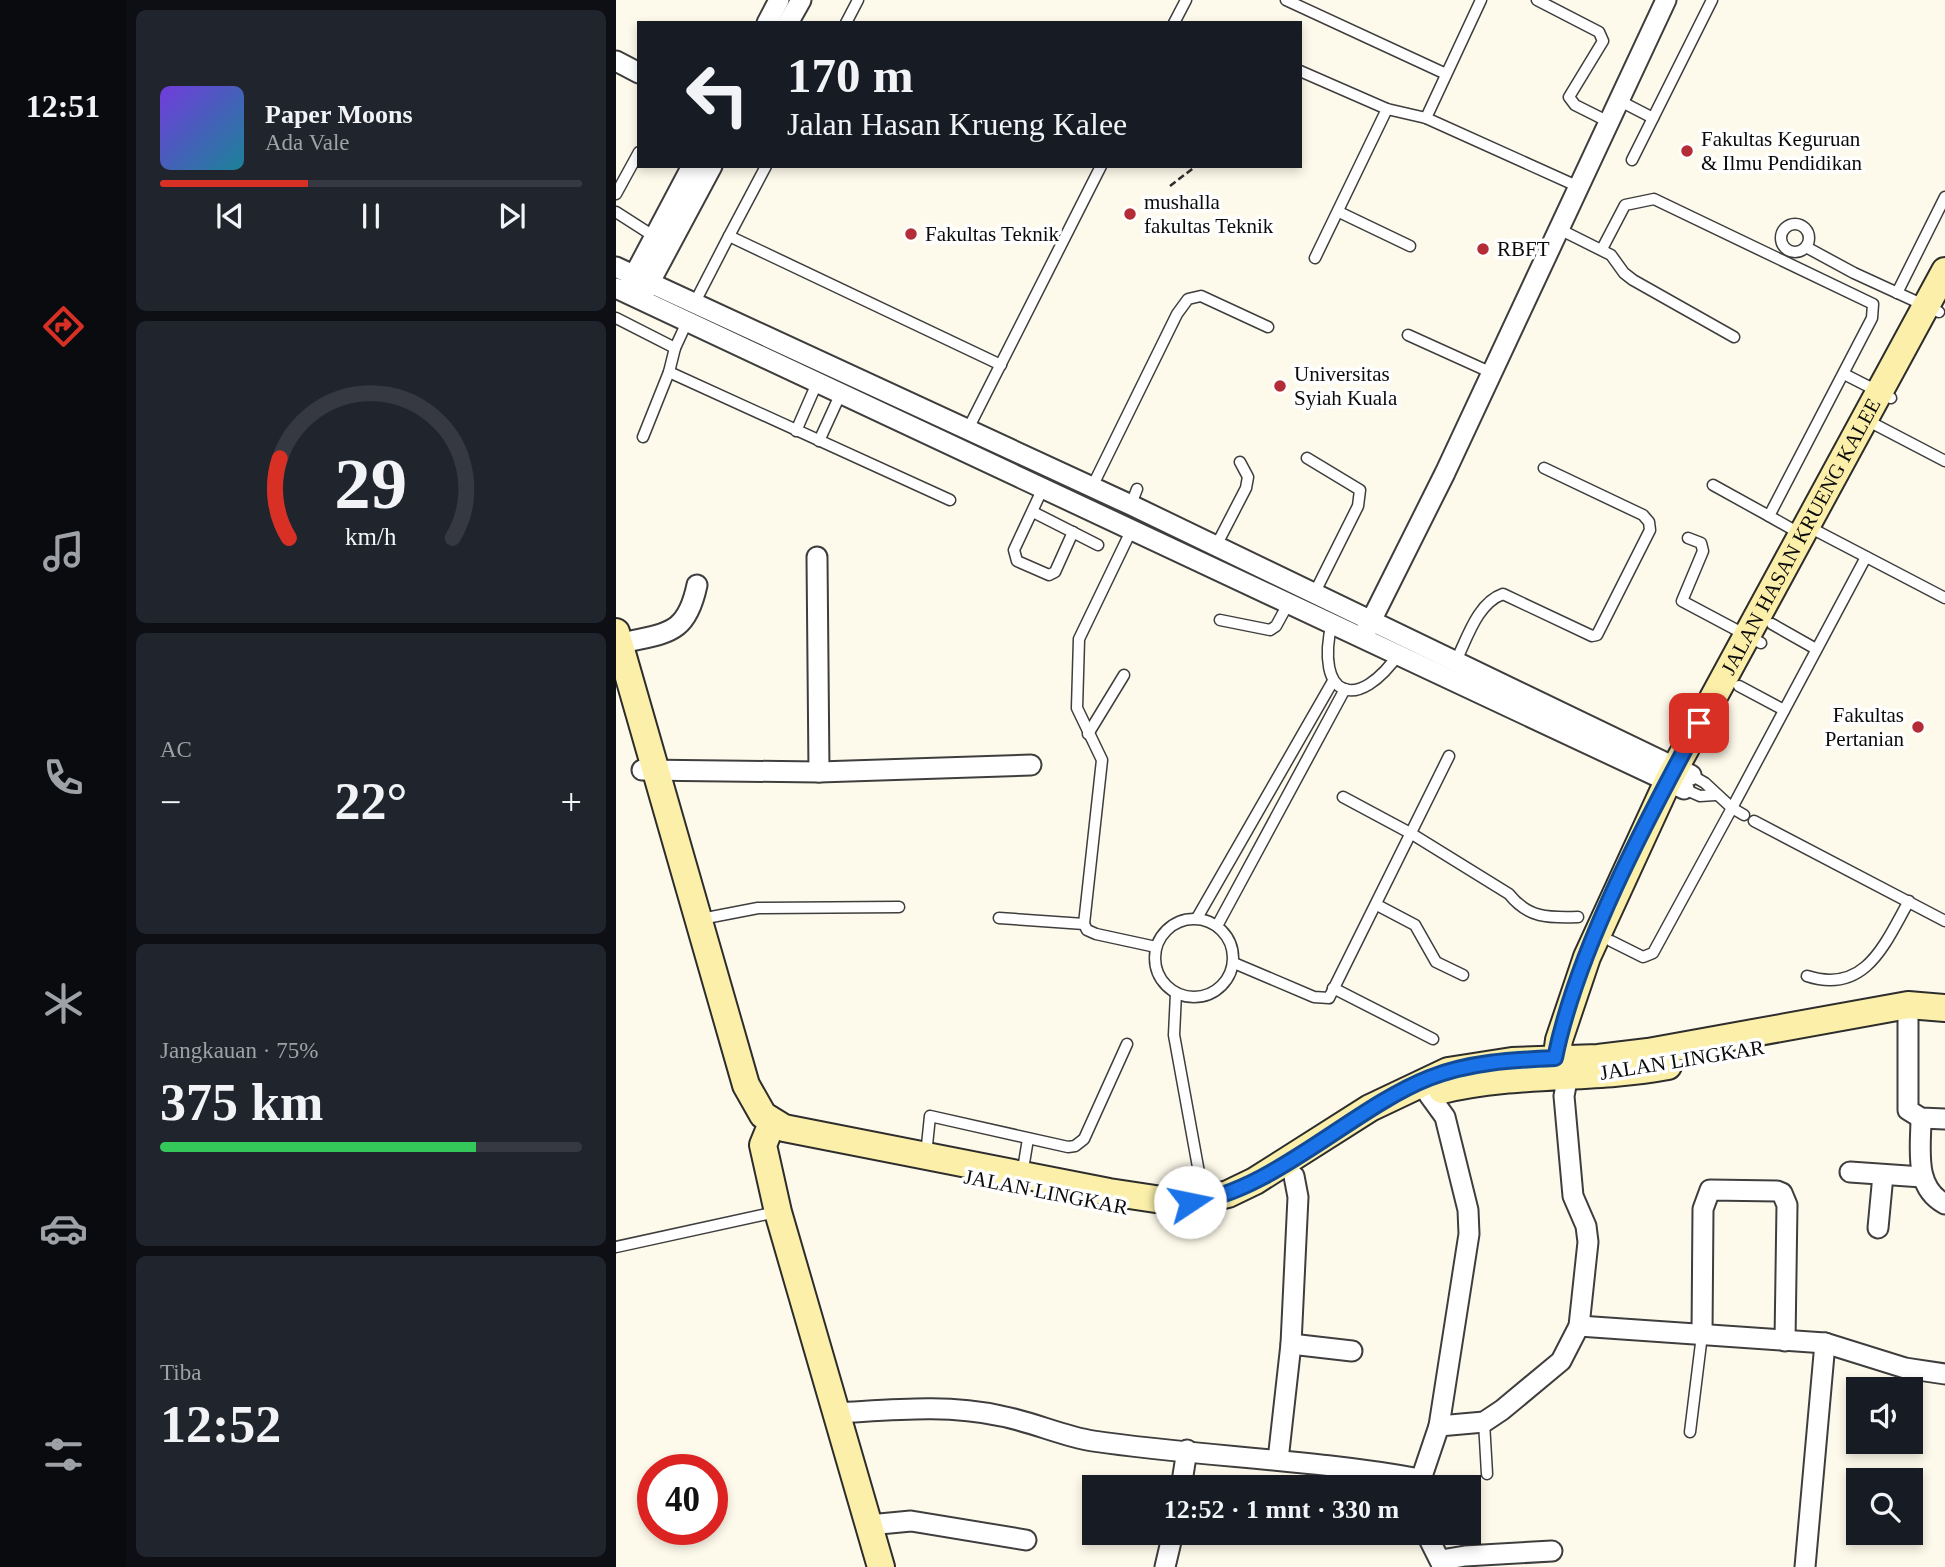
<!DOCTYPE html>
<html lang="id">
<head>
<meta charset="utf-8">
<style>
	body { margin:0; font-family:Georgia,serif; background:#20242c; color:#f1f3f6; height:100vh; display:flex; flex-direction:column; font-size:26px; white-space:nowrap }
	* { box-sizing:border-box; margin:0 }
	p { font-size:23px; color:#9ea1a6 }
	.icon { flex:none; width:38px; height:38px; fill:none; stroke:currentColor; stroke-width:2; stroke-linecap:round; stroke-linejoin:round }
	.map { position:relative; flex:1; overflow:hidden }
	.drawer { display:flex; flex-direction:column; gap:10px; padding:10px; background:#0d0f14; width:490px }
	.drawer>* { flex:none }
	.guide { position:absolute; left:21px; top:21px; width:665px; height:147px; border-radius:0px; box-shadow:0 4px 10px #0003; background:#171b24; color:#f1f3f6; overflow:hidden }
	.controls { position:absolute; left:1230px; top:1377px; display:grid; gap:14px }
	.controls a { display:grid; place-items:center; width:77px; height:77px; border-radius:0px; background:#171b24; box-shadow:0 4px 10px #0003; font-size:35px }
	.speed { position:absolute; left:21px; top:1454px; display:flex; gap:14px; font-size:35px; font-weight:700; text-align:center }
	.speed>* { display:grid; place-content:center; width:91px; height:91px; border-radius:50%; background:#171b24; box-shadow:0 4px 10px #0003; line-height:1 }
	.speed .limit { border:10px solid #d22; background:#fff; color:#111 }
	.pin { position:absolute; display:grid; place-items:center; width:60px; height:60px; color:#fff; margin:-30px; border-radius:14px; box-shadow:0 4px 10px #0006 }
	.me { position:absolute; width:77px; margin:-38px; rotate:79deg; stroke-linejoin:round; filter:drop-shadow(0 0 5px #0008) }
	.turn { display:flex; align-items:center; gap:24px; height:147px; padding:0 35px; font-size:32px }
	.turn .icon { width:91px; height:91px; stroke-width:2.5 }
	.turn b { display:block; font-size:49px; line-height:60px }
	.big { font-size:52px; font-weight:700; line-height:1.1 }
	.drawer .card { flex:1; display:flex; flex-direction:column; justify-content:center; gap:10px; min-width:0; padding:0 24px; border-radius:10px; background:#20242c }
	.drawer .dial { align-items:center; gap:0 }
	.dial svg { height:182px; overflow:visible; fill:none; stroke:#363941; stroke-width:7; stroke-linecap:round; text-anchor:middle }
	.dial text { fill:#f1f3f6; stroke:none }
	.song { display:flex; align-items:center; gap:21px }
	.cover { width:84px; height:84px; border-radius:10px; background:linear-gradient(135deg,hsl(260 70% 55%),hsl(190 70% 35%)) }
	.played { height:7px; border-radius:4px; background:linear-gradient(90deg,#d93025 35%,#363941 35%) }
	.keys { display:flex; justify-content:space-around; direction:ltr }
	.heat { display:flex; justify-content:space-between; align-items:center; font-size:38px; direction:ltr }
	.charge { height:10px; border-radius:5px; background:linear-gradient(90deg,#34c759 75%,#363941 0) }
	.trip { position:absolute; left:466px; top:1475px; width:399px; height:70px; border-radius:0px; background:#171b24; box-shadow:0 4px 10px #0003; font-weight:700; line-height:70px; text-align:center }
	main { display:flex; flex:1; min-height:0 }
	.tabs { display:flex; flex-direction:column; width:126px; justify-content:space-around; align-items:center; background:#090b0e; color:#9ea1a6 }
	.tabs .icon { width:49px; height:49px }
	.tabs .selected { color:#d93025 }
	.tabs b { font-size:32px; color:#f1f3f6 }
	.map>svg:first-child { display:block }
	.lines { fill:none; stroke-linecap:round; stroke-linejoin:round }
	.lane-casing { stroke:#3e3e3e; stroke-width:13 }
	.street-casing { stroke:#3e3e3e; stroke-width:23 }
	.secondary-casing { stroke:#2d2d2d; stroke-width:30 }
	.path { stroke:#2d2d2d; stroke-width:2.5; stroke-dasharray:7 3.5; stroke-linecap:butt }
	.lane { stroke:#fff; stroke-width:10 }
	.street { stroke:#fff; stroke-width:19 }
	.secondary { stroke:#fbefa9; stroke-width:26 }
	.route-casing { stroke:#114b97; stroke-width:18 }
	.route { stroke:#1a73e8; stroke-width:12 }
	.poi-dot { fill:#b32c36; stroke:#fff; stroke-width:2.5 }
	.labels { text-anchor:middle; dominant-baseline:central; stroke-width:7; stroke-linejoin:round; paint-order:stroke }
	.poi-label { font-size:21px; fill:#0b0b0b; stroke:#fff; text-anchor:start }
	.street-label { font-size:21px; fill:#0b0b0b; stroke:#fff }
</style>
</head>
<body>
<main>
<nav class="tabs">
<b>12:51</b>
<svg class="icon selected" aria-label="directions" viewBox="0 0 24 24"><path d="M12 3l9 9-9 9-9-9zM9 14v-3h6M13 9l2 2-2 2"/></svg>
<svg class="icon" aria-label="music" viewBox="0 0 24 24"><path d="M9 18V5l10-2v13"/><circle cx="6" cy="18" r="3"/><circle cx="16" cy="16" r="3"/></svg>
<svg class="icon" aria-label="phone" viewBox="0 0 24 24"><path d="M5 4h4l2 5-3 2q2 4 5 5l2-3 5 2v4C11 20 4 13 5 4z"/></svg>
<svg class="icon" aria-label="climate" viewBox="0 0 24 24"><path d="M12 3v18M4 7l16 10M4 17L20 7"/></svg>
<svg class="icon" aria-label="car" viewBox="0 0 24 24"><path d="M5 17H2v-5l4-1 3-4h7l3 4 3 1v5h-3M9 17h6M6 11h13"/><circle cx="7" cy="17" r="2"/><circle cx="17" cy="17" r="2"/></svg>
<svg class="icon" aria-label="filters" viewBox="0 0 24 24"><path d="M4 7h16M4 17h16"/><circle cx="9" cy="7" r="2"/><circle cx="15" cy="17" r="2"/></svg>
</nav>
<section class="drawer">
<div class="card">
<div class="song"><i class="cover"></i><div><b>Paper Moons</b><p>Ada Vale</p></div></div>
<div class="played"></div>
<div class="keys"><svg class="icon" aria-label="previous" viewBox="0 0 24 24"><path d="M18 5L8 12l10 7zM5 5v14"/></svg><svg class="icon" aria-label="pause" viewBox="0 0 24 24"><path d="M8 5v14M16 5v14"/></svg><svg class="icon" aria-label="next" viewBox="0 0 24 24"><path d="M6 5l10 7-10 7zM19 5v14"/></svg></div>
</div>
<div class="card dial"><svg viewBox="0 0 100 80">
<path d="M14 69A42 42 0 1 1 86 69"/>
<path d="M14 69A42 42 0 0 1 10 34" stroke="#d93025"/>
<text x="50" y="56" font-size="32" font-weight="700">29</text>
<text x="50" y="72" font-size="11">km/h</text>
</svg></div>
<div class="card"><p>AC</p>
<div class="heat"><a>−</a><b class="big">22°</b><a>+</a></div>
</div>
<div class="card"><p>Jangkauan · 75%</p><b class="big">375 km</b><div class="charge"></div></div>
<div class="card"><p>Tiba</p><b class="big">12:52</b></div>
</section>
<div class="map">
<svg width="1329" height="1567" viewBox="0 0 1329 1567">
	<rect width="100%" height="100%" fill="#fefaeb"/>
	<g class="lines">
		<defs>
			<g id="lane">
				<polyline points="670,0 830,74"/>
				<polyline points="865,0 810,118 963,187"/>
				<polyline points="921,0 983,32 987,41 953,97 959,105 993,122"/>
				<polyline points="230,23 242,0"/>
				<polyline points="558,23 570,0"/>
				<polyline points="684,71 771,109 810,118"/>
				<polyline points="1004,101 1037,118"/>
				<polyline points="1016,160 1096,0"/>
				<polyline points="150,166 113,236 385,365"/>
				<polyline points="0,194 23,152"/>
				<polyline points="0,212 39,237"/>
				<polyline points="723,212 794,246"/>
				<circle cx="1179" cy="238" r="14"/>
				<polyline points="943,229 995,255 1008,273 1017,280 1118,337"/>
				<polyline points="1190,247 1238,273 1323,312"/>
				<polyline points="986,249 1009,205 1038,199 1257,304 1256,318 1153,516 1183,533"/>
				<polyline points="699,258 771,109"/>
				<polyline points="1281,293 1329,197"/>
				<polyline points="78,304 113,236"/>
				<polyline points="0,318 59,348 53,372"/>
				<polyline points="792,335 876,373"/>
				<polyline points="59,348 71,322"/>
				<polyline points="1228,374 1275,398"/>
				<polyline points="1260,425 1329,461"/>
				<polyline points="352,429 485,166"/>
				<polyline points="180,431 201,383"/>
				<polyline points="27,437 53,372 334,500"/>
				<polyline points="203,441 224,395"/>
				<polyline points="691,458 744,490 742,506 698,594"/>
				<polyline points="1097,485 1153,516"/>
				<polyline points="476,487 561,314 572,299 585,296 652,327"/>
				<polyline points="426,490 398,550 401,561 433,575 439,572 457,532"/>
				<polyline points="514,507 521,489"/>
				<polyline points="417,512 482,545"/>
				<polyline points="1193,527 1329,598"/>
				<polyline points="515,531 463,639 461,708 486,760 468,924 471,930 480,934 540,947"/>
				<polyline points="1072,538 1085,543 1087,551 1066,601 1145,643"/>
				<polyline points="599,548 630,488 632,477 624,462"/>
				<polyline points="604,620 654,630 660,626 672,604"/>
				<path d="M716 622C698 698 742 714 784 652"/>
				<polyline points="1156,624 1200,649"/>
				<path d="M839 663C851 639 861 603 887 594L976 636 981 635 1034 530 1033 522 1027 515 928 468"/>
				<polyline points="1123,686 1168,710"/>
				<polyline points="472,734 508,675"/>
				<polyline points="1075,775 1089,783 1116,808 1250,557"/>
				<polyline points="1068,789 1084,796 1099,795"/>
				<path d="M727 797 796 834 893 894C912 918 932 918 962 917"/>
				<polyline points="1138,821 1329,921"/>
				<polyline points="761,905 799,925 820,962 847,975"/>
				<polyline points="383,918 468,924"/>
				<polyline points="581,918 717,681"/>
				<circle cx="578" cy="958" r="39"/>
				<polyline points="85,919 142,908 283,907"/>
				<polyline points="601,926 729,689"/>
				<polyline points="995,941 1027,957 1037,953 1116,808 1128,815"/>
				<polyline points="618,963 698,997 713,998 833,756"/>
				<path d="M1191 976C1250 995 1269 943 1293 901"/>
				<polyline points="717,988 817,1039"/>
				<polyline points="560,993 558,1035 588,1200"/>
				<polyline points="310,1155 314,1116 452,1147 459,1146 468,1139 511,1044"/>
				<polyline points="406,1175 412,1139"/>
				<polyline points="0,1247 160,1212"/>
				<polyline points="868,1422 871,1474"/>
				<polyline points="1074,1432 1086,1335"/>
			</g>
			<g id="street">
				<polyline points="151,23 163,0"/>
				<polyline points="172,23 185,0"/>
				<polyline points="0,61 23,73"/>
				<polyline points="0,267 515,505 1075,775"/>
				<polyline points="13,285 76,166"/>
				<polyline points="0,288 1068,789"/>
				<polyline points="27,295 96,166"/>
				<polyline points="201,557 203,772"/>
				<polyline points="750,631 829,473 1050,0"/>
				<path d="M3 644C50 632 70 637 81 585"/>
				<polyline points="26,770 203,772 415,765"/>
				<polyline points="1292,1020 1292,1110 1305,1118 1329,1119"/>
				<polyline points="813,1095 829,1117 852,1210 853,1234 823,1426"/>
				<path d="M1305 1118C1305 1148 1297 1187 1329 1204"/>
				<polyline points="1234,1172 1306,1177"/>
				<polyline points="1262,1228 1267,1175"/>
				<polyline points="963,1326 1209,1343 1289,1368 1329,1374"/>
				<polyline points="1086,1335 1087,1209 1094,1190 1161,1191 1166,1193 1171,1205 1169,1341"/>
				<polyline points="675,1344 736,1351"/>
				<path d="M222 1413C277 1410 330 1404 385 1416 417 1422 446 1436 477 1441 586 1457 696 1459 804 1479"/>
				<polyline points="662,1460 675,1344 682,1197 678,1176"/>
				<polyline points="565,1488 571,1450"/>
				<polyline points="802,1488 823,1426 868,1422 886,1410 945,1361 963,1326 972,1242 970,1226 957,1196 948,1096 952,1075"/>
				<polyline points="253,1525 295,1521 410,1540"/>
				<polyline points="810,1533 827,1567"/>
				<polyline points="825,1560 849,1556 936,1551"/>
				<polyline points="549,1567 557,1533"/>
				<polyline points="1189,1567 1209,1343"/>
			</g>
			<g id="secondary">
				<polyline points="0,632 130,1085 147,1115 168,1128 493,1192 546,1200 588,1200 612,1194 639,1181 754,1108 832,1071 896,1061 982,1058 1032,1052 1292,1005 1329,1008"/>
				<path id="s1" d="M938 1075 943 1040 971 957 1052 781 1329 271"/>
				<path d="M826 1090C901 1072 977 1080 1052 1066"/>
				<polyline points="156,1123 147,1145 162,1212 265,1567"/>
			</g>
		</defs>
		<!-- lane casing -->
		<use href="#lane" class="lane-casing"/>
		<!-- street casing -->
		<use href="#street" class="street-casing"/>
		<!-- secondary casing -->
		<use href="#secondary" class="secondary-casing"/>
		<!-- path -->
		<polyline class="path" points="554,186 580,166"/>
		<!-- lane -->
		<use href="#lane" class="lane"/>
		<!-- street -->
		<use href="#street" class="street"/>
		<!-- secondary -->
		<use href="#secondary" class="secondary"/>
	</g>
	<g class="lines">
		<defs>
			<path id="route" d="M574 1202C653 1194 737 1108 813 1078 853 1062 896 1060 939 1058 961 950 1030 821 1083 723"/>
		</defs>
		<!-- route casing -->
		<use href="#route" class="route-casing"/>
		<!-- route -->
		<use href="#route" class="route"/>
	</g>
	<!-- markers -->
	<g class="poi-dot">
		<circle cx="1071" cy="151" r="7"/>
		<circle cx="514" cy="214" r="7"/>
		<circle cx="295" cy="234" r="7"/>
		<circle cx="867" cy="249" r="7"/>
		<circle cx="664" cy="386" r="7"/>
		<circle cx="1302" cy="727" r="7"/>
	</g>
	<g class="labels">
		<!-- poi labels -->
		<g class="poi-label">
			<text x="1085" y="139">Fakultas Keguruan<tspan x="1085" dy="24">&amp; Ilmu Pendidikan</tspan></text>
			<text x="528" y="202">mushalla<tspan x="528" dy="24">fakultas Teknik</tspan></text>
			<text x="309" y="234">Fakultas Teknik</text>
			<text x="881" y="249">RBFT</text>
			<text x="678" y="374">Universitas<tspan x="678" dy="24">Syiah Kuala</tspan></text>
			<text x="1288" y="715" text-anchor="end">Fakultas<tspan x="1288" dy="24">Pertanian</tspan></text>
		</g>
		<!-- street labels -->
		<g class="street-label">
			<text stroke="none"><textPath href="#s1" startOffset="595">JALAN HASAN KRUENG KALEE</textPath></text>
			<text transform="translate(1066 1060) rotate(-9)">JALAN LINGKAR</text>
			<text transform="translate(430 1192) rotate(11)">JALAN LINGKAR</text>
		</g>
	</g>
</svg>
<div class="controls">
<a><svg class="icon" aria-label="sound" viewBox="0 0 24 24"><path d="M4 9h4l5-4v14l-5-4H4zM17 9q2 3 0 6"/></svg></a>
<a><svg class="icon" aria-label="search" viewBox="0 0 24 24"><circle cx="10" cy="10" r="6"/><path d="M15 15l6 6"/></svg></a>
</div>
<div class="speed"><div class="limit">40</div></div>
<div class="pin" style="left:1083px;top:723px;background:#d93025"><svg class="icon" aria-label="arrive" viewBox="0 0 24 24"><path d="M6 21V4h12l-3 4 3 4H6"/></svg></div>
<svg class="me" style="left:574px;top:1202px" viewBox="-20 -20 40 40"><circle r="19" fill="#fff"/><path d="M0-13L10 11 0 6-10 11z" fill="#1a73e8"/></svg>
<div class="trip">12:52 · 1 mnt · 330 m</div>
<div class="guide">
<div class="turn"><svg class="icon" aria-label="left" viewBox="0 0 24 24"><path d="M17 20v-9H6M10 6l-5 5 5 5"/></svg><div><b>170 m</b>Jalan Hasan Krueng Kalee</div></div>
</div>
</div>
</main>
</body>
</html>
